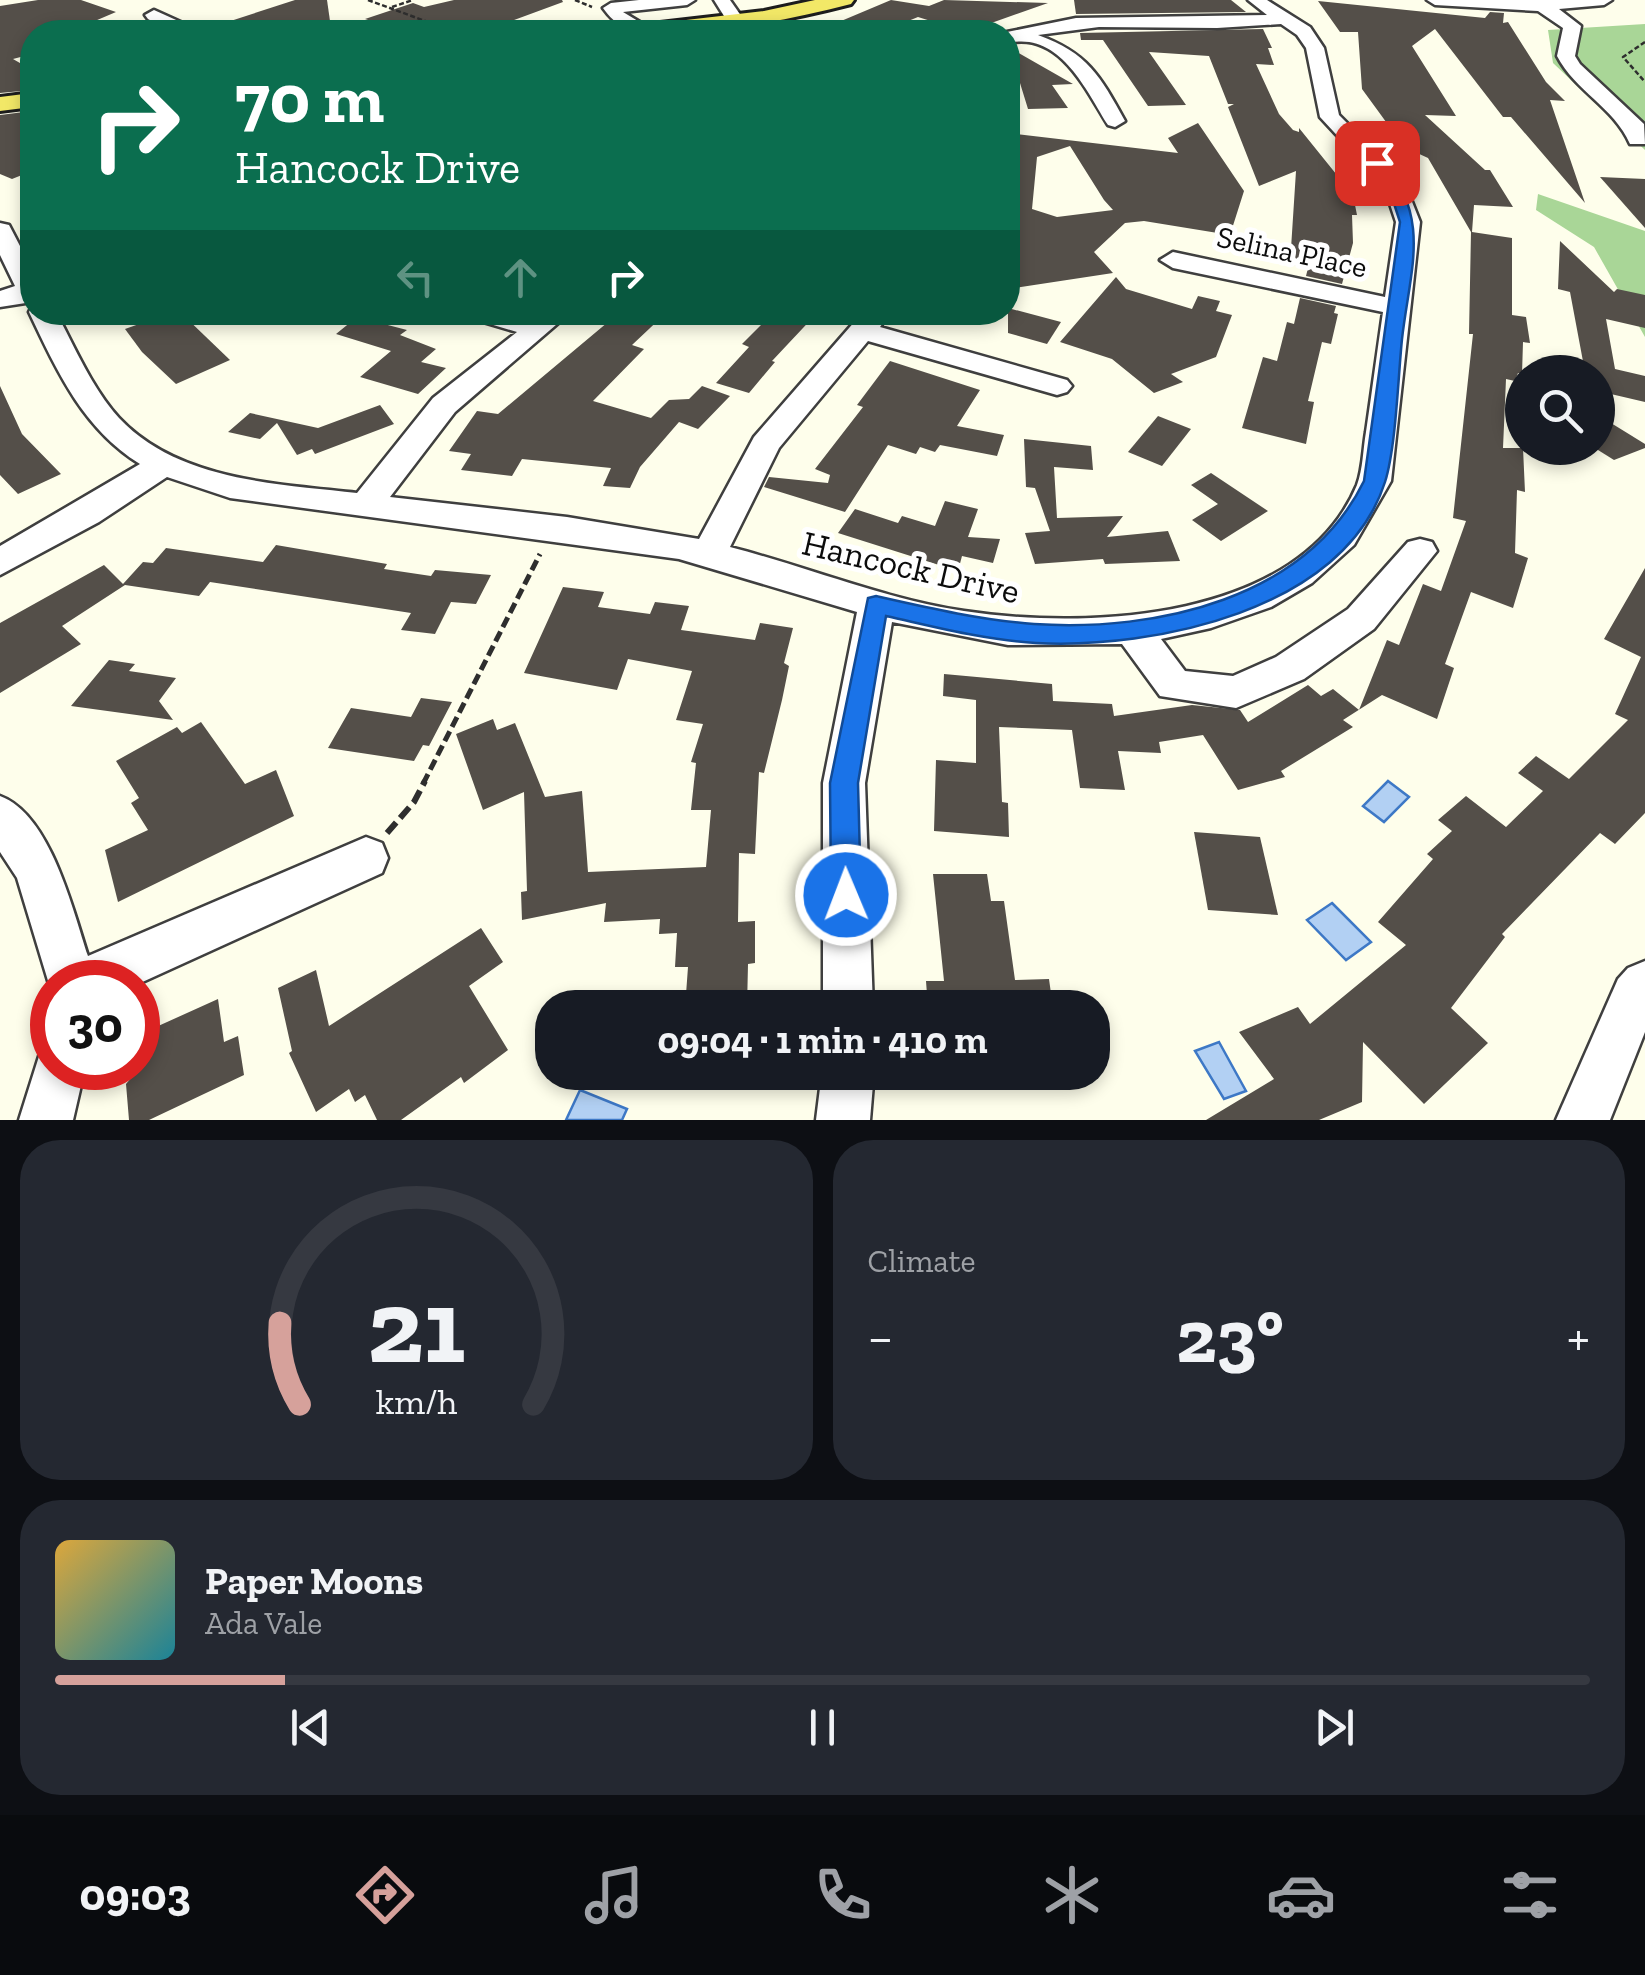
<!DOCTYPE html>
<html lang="en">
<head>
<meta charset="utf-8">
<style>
	body { margin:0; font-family:"Zilla Slab",serif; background:#242831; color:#f1f3f6; height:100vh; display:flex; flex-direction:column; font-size:38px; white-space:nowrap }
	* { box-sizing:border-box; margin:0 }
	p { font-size:32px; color:#9ea1a6 }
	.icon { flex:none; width:55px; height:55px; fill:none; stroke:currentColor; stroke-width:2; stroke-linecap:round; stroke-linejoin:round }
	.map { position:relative; height:1120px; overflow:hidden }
	.details { display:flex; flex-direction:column; gap:20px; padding:20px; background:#0d0f14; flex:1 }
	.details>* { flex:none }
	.hud { position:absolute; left:20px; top:20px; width:1000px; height:305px; border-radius:40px; box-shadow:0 5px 15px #0003; background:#0b6e4f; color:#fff; overflow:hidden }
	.fabs { position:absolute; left:1505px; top:355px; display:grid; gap:20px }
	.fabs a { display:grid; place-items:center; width:110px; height:110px; border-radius:50%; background:#171b24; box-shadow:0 5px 15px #0003; font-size:50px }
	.speed { position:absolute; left:30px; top:960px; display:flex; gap:20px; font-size:50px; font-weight:700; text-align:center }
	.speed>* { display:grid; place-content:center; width:130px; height:130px; border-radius:50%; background:#171b24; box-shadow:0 5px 15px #0003; line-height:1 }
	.speed .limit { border:15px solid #d22; background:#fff; color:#111 }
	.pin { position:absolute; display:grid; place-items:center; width:85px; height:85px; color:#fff; margin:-42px; border-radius:20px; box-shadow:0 5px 15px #0006 }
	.me { position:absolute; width:110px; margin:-55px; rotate:359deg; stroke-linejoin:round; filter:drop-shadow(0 0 8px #0008) }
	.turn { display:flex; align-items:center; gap:35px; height:210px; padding:0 50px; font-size:45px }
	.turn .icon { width:130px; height:130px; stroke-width:2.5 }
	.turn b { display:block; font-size:70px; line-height:85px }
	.lanes { display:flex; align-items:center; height:95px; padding:0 50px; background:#0003; justify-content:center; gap:50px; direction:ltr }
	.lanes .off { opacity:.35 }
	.big { font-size:75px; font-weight:700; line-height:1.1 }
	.details .widget { flex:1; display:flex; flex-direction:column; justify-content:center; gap:15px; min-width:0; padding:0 35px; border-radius:40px; background:#242831 }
	.details .dial { align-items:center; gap:0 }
	.dial svg { height:260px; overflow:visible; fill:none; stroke:#363941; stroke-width:7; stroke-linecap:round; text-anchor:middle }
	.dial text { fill:#f1f3f6; stroke:none }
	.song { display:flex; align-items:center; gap:30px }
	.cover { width:120px; height:120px; border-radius:15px; background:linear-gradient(135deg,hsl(40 70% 55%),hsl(190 70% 35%)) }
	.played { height:10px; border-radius:5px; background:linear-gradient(90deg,#d6a19b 15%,#363941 15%) }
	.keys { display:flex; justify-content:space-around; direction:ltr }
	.heat { display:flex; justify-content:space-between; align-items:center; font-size:55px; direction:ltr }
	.details .tiles { flex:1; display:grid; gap:20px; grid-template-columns:1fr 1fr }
	.widget:last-child { grid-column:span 2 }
	.trip { position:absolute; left:535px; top:990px; width:575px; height:100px; border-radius:40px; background:#171b24; box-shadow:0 5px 15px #0003; font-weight:700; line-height:100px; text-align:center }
	.dock { display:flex; height:160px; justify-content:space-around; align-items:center; background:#090b0e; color:#9ea1a6 }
	.dock .icon { width:70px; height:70px }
	.dock .selected { color:#d6a19b }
	.dock b { font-size:45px; color:#f1f3f6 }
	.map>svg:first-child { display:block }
	.forest { fill:#a9d697 }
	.water { fill:#b2d0f3; stroke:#3d78c6; stroke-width:2.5 }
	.building { fill:#544f49; fill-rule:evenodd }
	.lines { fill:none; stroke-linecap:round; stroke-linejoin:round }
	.minor-casing { stroke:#3f3f3f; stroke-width:5 }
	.major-casing { stroke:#1d1d1d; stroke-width:6 }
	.path-far2 { stroke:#2e2e2e; stroke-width:2.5; stroke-dasharray:5 2.5; stroke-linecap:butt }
	.path-far1 { stroke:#2e2e2e; stroke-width:5; stroke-dasharray:11 5; stroke-linecap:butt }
	.path { stroke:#2e2e2e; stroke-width:6; stroke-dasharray:14 6; stroke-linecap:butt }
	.minor { fill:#fff; fill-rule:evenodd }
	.major { fill:#f2e867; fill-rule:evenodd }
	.route { fill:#1a73e8; stroke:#114b97; stroke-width:2.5 }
	.labels { text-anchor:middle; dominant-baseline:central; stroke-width:10; stroke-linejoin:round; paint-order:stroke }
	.far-street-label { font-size:30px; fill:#0c0c0c; stroke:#fff }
	.street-label { font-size:35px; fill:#0c0c0c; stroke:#fff }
</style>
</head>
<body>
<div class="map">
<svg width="1645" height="1120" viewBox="0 0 1645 1120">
	<rect width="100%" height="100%" fill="#fefeeb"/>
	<!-- forest -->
	<g class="forest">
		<polygon points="1645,24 1645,150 1553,63 1548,30"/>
		<polygon points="1538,194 1645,231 1645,337 1594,247 1536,210"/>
	</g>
	<!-- water -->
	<g class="water">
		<polygon points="1388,781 1409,797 1384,822 1363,806"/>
		<polygon points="1332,903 1371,942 1346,960 1307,920"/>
		<polygon points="1219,1042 1246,1091 1224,1099 1195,1051"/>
		<polygon points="580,1090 627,1109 622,1120 566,1120"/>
	</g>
	<!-- building -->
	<g class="building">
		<polygon points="38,0 81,0 116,12 69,32 32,32 32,54 13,59 32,70 32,90 0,93 0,6"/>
		<polygon points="295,0 327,0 331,28 319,32 209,32 209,28"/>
		<polygon points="454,0 562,0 563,2 495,27 478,22 449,32 405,32 365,19 413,3 424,7"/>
		<polygon points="891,0 929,6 944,0 1048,3 966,32 918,17 881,32 815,32"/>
		<polygon points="1074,0 1231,0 1246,12 1076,14"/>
		<polygon points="1318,1 1485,18 1490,12 1504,13 1503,23 1508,22 1546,82 1565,101 1550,100 1585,203 1511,117 1503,117 1435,29 1412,46 1456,116 1425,115 1485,170 1490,170 1513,207 1474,205 1472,232 1512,238 1512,315 1526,317 1530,343 1523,342 1522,374 1518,373 1515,381 1506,379 1503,448 1523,448 1525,492 1517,490 1515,553 1528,558 1513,608 1471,592 1445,664 1454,668 1437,719 1382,695 1343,720 1353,727 1281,771 1285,777 1238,790 1203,735 1159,742 1161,753 1118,751 1125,790 1080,788 1072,730 999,727 1002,802 1008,803 1009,837 934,831 936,760 976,763 976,700 943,696 944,674 1052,684 1053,701 1112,704 1114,716 1192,705 1240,710 1248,722 1308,685 1321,696 1333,689 1359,710 1387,640 1399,645 1423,584 1441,591 1466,521 1453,518 1473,334 1469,334 1471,232 1428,158 1415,152 1389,126 1362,89 1358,32 1340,32"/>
		<polygon points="1263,29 1272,48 1268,48 1274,65 1256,64 1279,114 1293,130 1299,132 1299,128 1353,195 1357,215 1352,215 1353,243 1342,284 1306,276 1308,268 1290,264 1296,171 1259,186 1228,107 1234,104 1228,104 1209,56 1149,52 1186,105 1148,106 1103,40 1081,40 1080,33"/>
		<polygon points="1008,47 1073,84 1052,85 1068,108 1028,109 1020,83 1013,83 1008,75"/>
		<polygon points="32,111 32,171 12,179 0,174 0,115"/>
		<path d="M1198 123 1244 191 1230 235 1144 221 1125 223 1094 252 1113 273 1008 289V133L1178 153 1168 138ZM1070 146 1104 200 1113 210 1057 217 1032 209 1037 157Z"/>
		<polygon points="1600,177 1645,179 1645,228"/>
		<polygon points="1560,241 1614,292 1617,289 1645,295 1645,328 1606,319 1615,369 1645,376 1645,402 1598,391 1598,372 1585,372 1570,292 1558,289"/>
		<polygon points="1116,277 1126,289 1192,309 1198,296 1220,301 1216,311 1232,315 1216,357 1171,374 1183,382 1154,393 1112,359 1060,342"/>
		<polygon points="1300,298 1336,306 1334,313 1338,314 1331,344 1322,342 1308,401 1314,402 1306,444 1242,428 1263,357 1277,361 1287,322 1294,324"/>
		<polygon points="1008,308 1061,322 1047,344 1008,333"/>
		<polygon points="173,312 180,312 230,360 176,384 142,352 125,329"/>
		<polygon points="620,312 667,312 632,345 644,349 593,401 651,418 669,400 689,399 702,386 730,396 698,429 679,422 640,467 630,488 603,486 611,468 522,459 512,476 461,470 471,454 449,451 477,411 498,414"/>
		<polygon points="774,312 818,312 772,361 775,362 749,393 716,383 749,347 742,344"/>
		<polygon points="357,317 407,330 400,335 436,349 421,362 446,368 418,394 360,377 391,351 336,334"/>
		<polygon points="890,361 980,390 957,426 1004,435 997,456 940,445 935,452 920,447 916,454 888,445 845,512 764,487 769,477 828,483 830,475 815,469 863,407 857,405"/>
		<polygon points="0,386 22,434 61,474 18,494 0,475"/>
		<polygon points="380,405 394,424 315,454 312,449 297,455 277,423 260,439 228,432 250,413 318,428"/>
		<polygon points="1598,415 1645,444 1645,448 1614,460 1598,450"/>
		<polygon points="1158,416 1191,429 1162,466 1128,452"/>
		<polygon points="1024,439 1091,446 1093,470 1054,467 1057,518 1123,516 1107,537 1168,531 1180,561 1105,564 1103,559 1035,564 1025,533 1050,531 1035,488 1026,487"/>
		<polygon points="1211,473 1268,511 1221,541 1192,520 1218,504 1191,485"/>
		<polygon points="945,501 978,509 968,537 1000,539 993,563 962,556 958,571 838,533 855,509 898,523 902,516 935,526"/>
		<polygon points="276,545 387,564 384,569 431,576 435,570 491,575 476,604 451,602 435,634 401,630 411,613 210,582 199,596 125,585 62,626 81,644 0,693 0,623 104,565 123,584 143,562 153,563 166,548 263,562"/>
		<polygon points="1645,568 1645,813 1615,844 1600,833 1502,934 1505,937 1451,1008 1488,1043 1424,1104 1363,1042 1362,1102 1319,1120 1206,1120 1274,1079 1239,1032 1298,1007 1310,1024 1406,945 1378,922 1433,859 1427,854 1452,831 1438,820 1466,796 1506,827 1543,791 1518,773 1536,756 1569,779 1628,720 1615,714 1641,657 1604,639"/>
		<polygon points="563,587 604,592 598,607 650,614 655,602 689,606 681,630 755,640 760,623 793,628 784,663 789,666 782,700 764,773 759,772 755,854 739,853 738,922 755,921 755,963 748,964 747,1008 685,1008 688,967 675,967 677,933 659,934 660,919 604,922 606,903 522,920 521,892 527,891 524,792 483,810 456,734 493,719 497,730 515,723 545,797 582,791 588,872 706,867 711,810 691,810 696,763 691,762 703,724 676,720 692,671 628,659 617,690 524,673"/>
		<polygon points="109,660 135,664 129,671 176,678 159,701 173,720 71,706"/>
		<polygon points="421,698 452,702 429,746 423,745 414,761 328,748 351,708 411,717"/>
		<polygon points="201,722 245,784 276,770 294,816 118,902 105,850 148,830 131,803 139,798 116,761 177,727 182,733"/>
		<polygon points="1194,832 1260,837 1278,915 1208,910"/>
		<polygon points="933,874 987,874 991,901 1004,901 1015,980 1049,979 1053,1008 928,1008 926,981 944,981"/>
		<polygon points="481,928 503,962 469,986 508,1050 464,1083 461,1077 401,1120 377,1120 365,1095 355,1102 349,1089 316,1112 289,1053 292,1051 278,988 316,970 329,1026"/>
		<polygon points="218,999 224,1042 238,1036 244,1075 149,1120 129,1120 126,1084 138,1070 138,1045 152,1039 156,1027"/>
	</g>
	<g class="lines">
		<defs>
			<g id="minor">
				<path d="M639 0H695L687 5 623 12 648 27 650 32C628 32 616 26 603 8L611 3Z"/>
				<polygon points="714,0 730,0 744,20 741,24 729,24"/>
				<path d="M1248 0H1267L1310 27 1324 48 1339 115 1403 179 1420 222 1391 481 1354 545 1312 583 1271 607 1211 628 1161 639 1185 671 1233 676 1276 657 1348 609 1408 542 1420 539 1432 542 1437 551 1374 629 1304 679 1236 708 1160 696 1122 644 1008 645 892 622 865 783 873 1008H823V783L857 612 679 559 230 498 167 477 99 522 0 575V546L140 464C83 429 57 371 29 312L32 306V312H56C75 348 92 388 119 418 178 481 278 484 357 493L433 398 517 332 470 318 467 312H510L532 319 541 312H571L455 412 390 497 567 517 699 539 754 437 863 312H891L880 327 1067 380 1072 386 1067 392 1057 395 868 341 779 448 730 547C808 567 884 599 964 611 1088 630 1300 621 1357 485 1363 469 1363 449 1366 432 1372 392 1377 352 1383 312L1173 268 1160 260 1173 252 1385 297 1396 222 1384 186 1320 117 1306 48 1297 35 1281 24 1217 28 1099 27 1038 35C1088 53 1100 76 1125 121L1115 127 1108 125C1086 90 1060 31 1008 43L1007 32 1076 18 1267 15Z"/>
				<path d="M1427 0H1612L1604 5 1559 9 1581 26 1575 56 1580 64 1644 124 1645 144H1630C1614 107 1575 91 1557 56L1563 28 1538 11 1435 5Z"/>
				<polygon points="154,10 185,24 189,32 171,32 148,19 145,15"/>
				<polygon points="0,223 9,225 32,269 32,302 0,307 0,291 15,286 0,255"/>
				<path d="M0 796C50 814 73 910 88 956L366 837 382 843 388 858 382 873 138 984 52 982V994L17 878 0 852Z"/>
				<polygon points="1645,961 1645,1032 1610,1120 1556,1120 1618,979 1628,968"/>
				<polygon points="52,1045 52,1068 85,1068 73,1120 19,1120 41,1050"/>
				<polygon points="822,1072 874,1072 870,1120 816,1120"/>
			</g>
			<g id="major">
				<path d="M815 0H854L851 4C777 23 699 37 623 32L634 26 764 11Z"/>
				<polygon points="32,93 32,107 0,111 0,97"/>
			</g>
		</defs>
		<!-- minor casing -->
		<use href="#minor" class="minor-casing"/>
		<!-- major casing -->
		<use href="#major" class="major-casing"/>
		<!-- path-far2 -->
		<g class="path-far2">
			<polyline points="368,0 455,32 475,25 477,32"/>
			<polyline points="575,0 592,7"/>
			<polyline points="392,7 413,0"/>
			<polyline points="1645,42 1623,57 1645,82"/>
		</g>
		<!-- path-far1 -->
		<polyline class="path-far1" points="423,784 540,554"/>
		<!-- path -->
		<polyline class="path" points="387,833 414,802 425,781"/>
		<!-- minor -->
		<use href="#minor" class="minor"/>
		<!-- major -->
		<use href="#major" class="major"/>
	</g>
	<!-- route -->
	<path class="route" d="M1372 160H1382C1432 218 1410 269 1402 339 1398 378 1396 447 1385 482 1344 611 1153 649 1036 643 985 640 936 627 886 616L858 783 861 895 857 905 846 909 836 905 831 895 830 783 868 598 876 596C929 608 981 620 1034 624 1157 632 1306 599 1364 481L1400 222 1388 185 1370 163Z"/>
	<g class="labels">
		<!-- far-street labels -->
		<g class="far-street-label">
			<text transform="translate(1292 252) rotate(12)">Selina Place</text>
		</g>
		<!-- street labels -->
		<g class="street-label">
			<text transform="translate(911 567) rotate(13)">Hancock Drive</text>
		</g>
	</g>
</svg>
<div class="fabs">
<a><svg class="icon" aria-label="search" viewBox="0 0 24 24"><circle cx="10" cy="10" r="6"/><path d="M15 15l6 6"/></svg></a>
</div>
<div class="speed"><div class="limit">30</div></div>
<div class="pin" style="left:1377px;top:163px;background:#d93025"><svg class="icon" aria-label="arrive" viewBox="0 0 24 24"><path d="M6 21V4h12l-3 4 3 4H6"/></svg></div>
<svg class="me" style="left:846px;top:895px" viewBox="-20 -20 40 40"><circle r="17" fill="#1a73e8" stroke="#fff" stroke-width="3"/><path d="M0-11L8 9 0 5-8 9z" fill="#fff"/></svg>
<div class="trip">09:04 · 1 min · 410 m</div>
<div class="hud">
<div class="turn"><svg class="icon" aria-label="right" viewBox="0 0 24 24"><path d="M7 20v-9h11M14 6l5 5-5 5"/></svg><div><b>70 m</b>Hancock Drive</div></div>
<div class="lanes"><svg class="icon off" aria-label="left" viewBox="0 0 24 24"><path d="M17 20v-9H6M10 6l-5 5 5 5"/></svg><svg class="icon off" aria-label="ahead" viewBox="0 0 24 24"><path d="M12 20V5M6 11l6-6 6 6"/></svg><svg class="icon" aria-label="right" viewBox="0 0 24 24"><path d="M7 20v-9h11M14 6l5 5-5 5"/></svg></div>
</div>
</div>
<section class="details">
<div class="tiles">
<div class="widget dial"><svg viewBox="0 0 100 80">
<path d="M14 69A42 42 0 1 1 86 69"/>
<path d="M14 69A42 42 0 0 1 8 44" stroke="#d6a19b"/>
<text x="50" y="56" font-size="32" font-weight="700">21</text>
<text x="50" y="72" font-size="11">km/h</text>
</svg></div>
<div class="widget"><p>Climate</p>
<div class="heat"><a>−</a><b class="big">23°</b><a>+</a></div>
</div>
<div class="widget">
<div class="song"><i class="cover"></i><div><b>Paper Moons</b><p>Ada Vale</p></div></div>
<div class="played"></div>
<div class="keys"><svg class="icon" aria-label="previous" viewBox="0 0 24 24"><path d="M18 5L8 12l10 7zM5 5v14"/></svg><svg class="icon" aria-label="pause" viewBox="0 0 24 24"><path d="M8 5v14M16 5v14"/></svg><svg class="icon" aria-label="next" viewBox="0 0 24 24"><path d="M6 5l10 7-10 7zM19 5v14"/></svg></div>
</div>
</div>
</section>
<nav class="dock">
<b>09:03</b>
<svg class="icon selected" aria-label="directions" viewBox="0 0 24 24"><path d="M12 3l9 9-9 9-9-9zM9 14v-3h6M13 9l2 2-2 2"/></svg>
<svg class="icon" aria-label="music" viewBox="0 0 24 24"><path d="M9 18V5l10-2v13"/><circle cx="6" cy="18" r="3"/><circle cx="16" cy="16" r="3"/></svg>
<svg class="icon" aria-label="phone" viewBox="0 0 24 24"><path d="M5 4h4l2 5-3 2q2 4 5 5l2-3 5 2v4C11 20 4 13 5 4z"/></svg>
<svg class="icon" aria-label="climate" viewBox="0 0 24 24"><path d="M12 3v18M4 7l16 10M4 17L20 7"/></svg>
<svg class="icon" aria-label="car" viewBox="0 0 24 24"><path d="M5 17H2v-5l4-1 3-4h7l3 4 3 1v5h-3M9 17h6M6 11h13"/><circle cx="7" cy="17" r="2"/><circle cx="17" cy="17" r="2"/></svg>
<svg class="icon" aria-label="filters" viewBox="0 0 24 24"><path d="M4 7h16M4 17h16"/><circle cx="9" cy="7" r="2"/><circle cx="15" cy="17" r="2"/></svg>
</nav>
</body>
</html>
